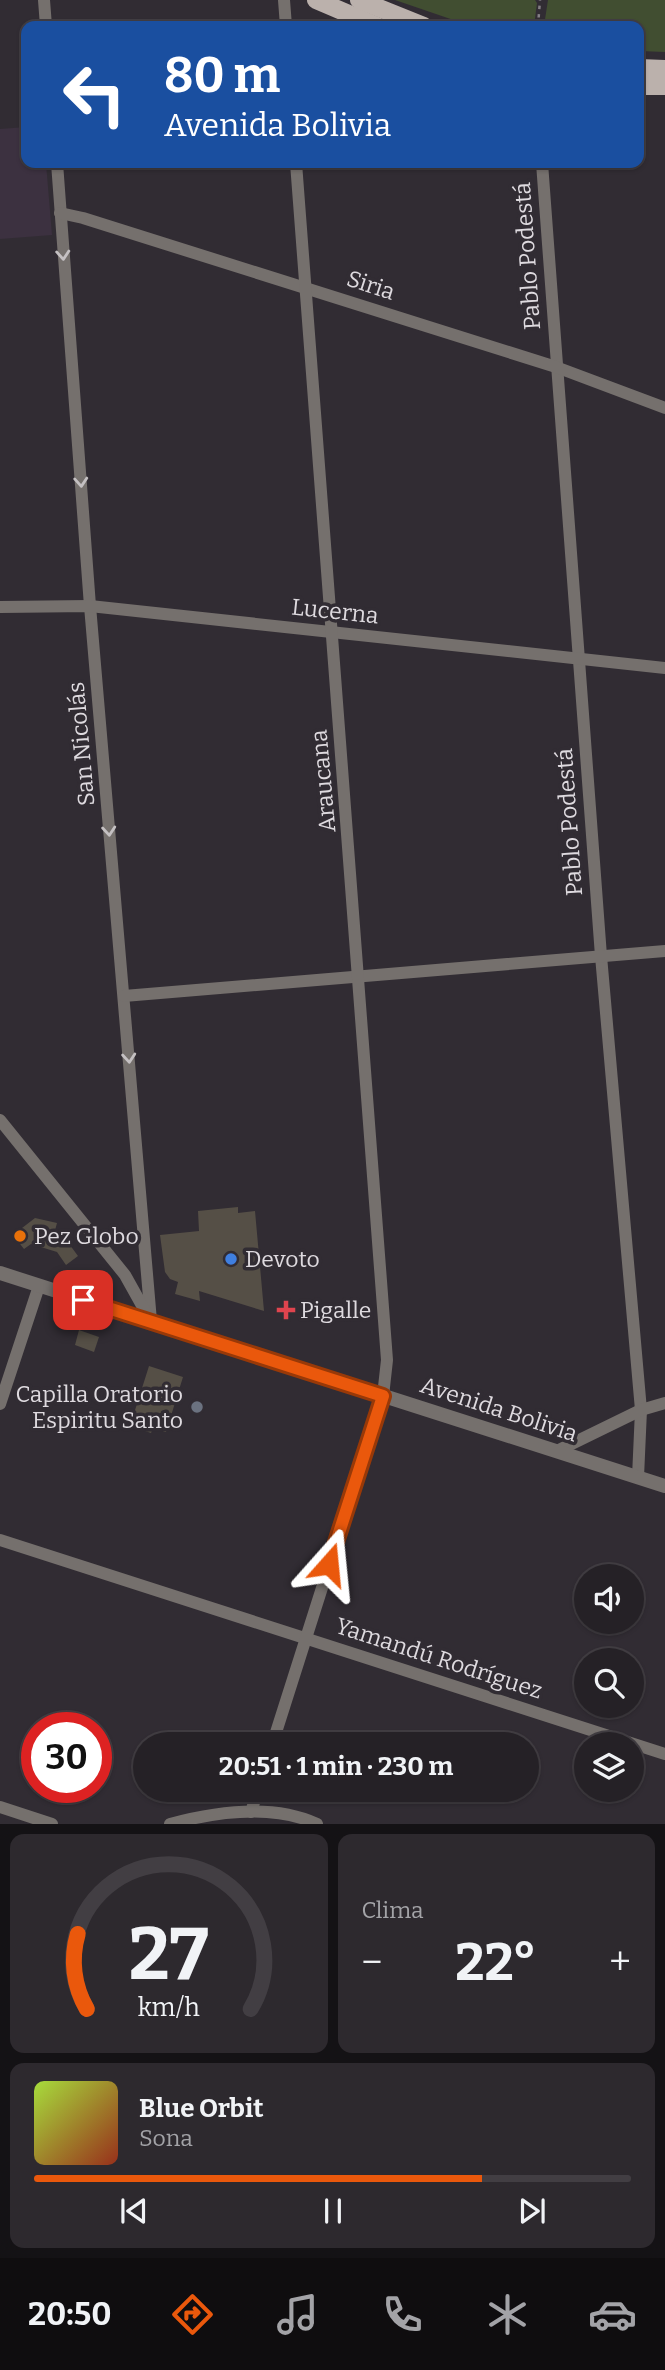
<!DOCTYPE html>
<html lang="es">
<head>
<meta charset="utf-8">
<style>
	body { margin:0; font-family:Bitter,serif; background:#2d292e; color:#f1f3f6; height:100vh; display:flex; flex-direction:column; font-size:26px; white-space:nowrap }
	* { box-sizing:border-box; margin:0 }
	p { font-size:23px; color:#a3a3a7 }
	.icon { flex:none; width:38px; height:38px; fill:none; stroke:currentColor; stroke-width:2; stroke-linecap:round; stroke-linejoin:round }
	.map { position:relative; height:1824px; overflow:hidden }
	.details { display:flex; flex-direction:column; gap:10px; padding:10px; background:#141215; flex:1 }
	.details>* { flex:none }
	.hud { position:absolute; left:21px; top:21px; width:623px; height:147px; border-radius:14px; box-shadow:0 2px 5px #0004,0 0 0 2px #423e43; background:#1a4fa0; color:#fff; overflow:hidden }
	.fabs { position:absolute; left:574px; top:1564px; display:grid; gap:14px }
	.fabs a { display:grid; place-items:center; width:70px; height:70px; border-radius:50%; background:#252126; box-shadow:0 2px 5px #0004,0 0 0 2px #423e43; font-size:35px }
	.speed { position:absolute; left:21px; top:1712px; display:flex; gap:14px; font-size:35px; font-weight:700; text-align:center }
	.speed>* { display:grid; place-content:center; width:91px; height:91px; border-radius:50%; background:#252126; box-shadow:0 2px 5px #0004,0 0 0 2px #423e43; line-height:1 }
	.speed .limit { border:10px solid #d22; background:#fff; color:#111 }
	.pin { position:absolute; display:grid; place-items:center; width:60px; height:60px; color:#fff; margin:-30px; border-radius:14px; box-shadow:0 4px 10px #0006 }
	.me { position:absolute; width:77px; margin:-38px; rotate:18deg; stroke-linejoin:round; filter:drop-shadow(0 0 5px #0008) }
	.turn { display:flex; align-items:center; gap:24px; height:147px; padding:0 28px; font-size:32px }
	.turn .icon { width:91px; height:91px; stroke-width:2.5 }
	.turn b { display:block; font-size:49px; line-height:60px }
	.big { font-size:52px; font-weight:700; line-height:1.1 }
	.details .card { flex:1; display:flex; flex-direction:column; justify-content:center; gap:10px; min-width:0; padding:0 24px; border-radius:14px; background:#2d292e }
	.details .dial { align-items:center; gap:0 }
	.dial svg { height:182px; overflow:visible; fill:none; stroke:#423e43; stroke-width:7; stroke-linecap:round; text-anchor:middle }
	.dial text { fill:#f1f3f6; stroke:none }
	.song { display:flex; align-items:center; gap:21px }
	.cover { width:84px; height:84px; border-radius:10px; background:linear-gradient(135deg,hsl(80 70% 55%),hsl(10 70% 35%)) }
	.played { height:7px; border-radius:4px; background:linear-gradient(90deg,#ea580c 75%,#423e43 75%) }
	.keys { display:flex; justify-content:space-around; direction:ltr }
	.heat { display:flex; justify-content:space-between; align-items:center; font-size:38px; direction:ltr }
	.details .tiles { flex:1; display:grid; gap:10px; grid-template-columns:1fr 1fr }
	.card:last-child { grid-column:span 2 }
	.trip { position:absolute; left:133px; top:1732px; width:406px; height:70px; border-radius:35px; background:#252126; box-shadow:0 2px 5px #0004,0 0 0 2px #423e43; font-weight:700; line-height:70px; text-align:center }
	.tabs { display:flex; height:112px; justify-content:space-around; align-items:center; background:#0f0d0f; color:#a3a3a7 }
	.tabs .icon { width:49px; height:49px }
	.tabs .selected { color:#ea580c }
	.tabs b { font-size:32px; color:#f1f3f6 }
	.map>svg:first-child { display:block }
	.education { fill:#3c3140 }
	.green { fill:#414e31 }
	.building { fill:#554f46 }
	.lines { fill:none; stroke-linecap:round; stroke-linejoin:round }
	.path { stroke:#847f85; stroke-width:2.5; stroke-dasharray:3.5 5; stroke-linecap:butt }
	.minor { stroke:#75706d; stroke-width:12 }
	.tertiary { stroke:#75706d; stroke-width:14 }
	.primary { stroke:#bbb1ac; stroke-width:18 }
	.oneway { stroke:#c4c0c2 }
	.route-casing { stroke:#983908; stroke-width:18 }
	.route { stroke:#ea580c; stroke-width:12 }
	.food-dot { fill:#e8710a; stroke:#312c33; stroke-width:2.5 }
	.shop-dot { fill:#3f7fe0; stroke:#312c33; stroke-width:2.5 }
	.health-dot { fill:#e0444e; stroke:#312c33; stroke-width:2.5 }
	.worship-dot { fill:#6b7280; stroke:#312c33; stroke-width:2.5 }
	.labels { text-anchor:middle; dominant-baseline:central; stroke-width:7; stroke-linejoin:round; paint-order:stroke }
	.street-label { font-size:23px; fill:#dedadf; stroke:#312c33 }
	.poi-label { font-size:23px; fill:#dedadf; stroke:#312c33; text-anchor:start }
</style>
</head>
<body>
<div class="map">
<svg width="665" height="1824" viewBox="0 0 665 1824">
	<rect width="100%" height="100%" fill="#312c33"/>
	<!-- education -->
	<polygon class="education" points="26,127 26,163 46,163 52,235 0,239 0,129"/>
	<!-- green -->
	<g class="green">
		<polygon points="395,0 535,0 537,3 534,26 471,26"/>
		<polygon points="548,0 665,0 665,52 639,51 639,26 544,26"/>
	</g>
	<!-- building -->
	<g class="building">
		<polygon points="238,1207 238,1213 255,1211 264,1311 199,1291 200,1301 175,1294 178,1282 170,1279 165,1272 160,1235 199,1231 198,1211"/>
		<polygon points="35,1218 57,1223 54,1234 64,1237 78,1256 66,1265 57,1252 31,1244 24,1249 13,1235"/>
		<polygon points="79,1330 99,1337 94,1352 75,1345"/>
		<polygon points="149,1366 183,1377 166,1432 153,1428 151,1433 130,1426"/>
	</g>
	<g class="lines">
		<!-- path -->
		<polyline class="path" points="538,26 540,0"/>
		<!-- minor -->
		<g class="minor">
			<polyline points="44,0 46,26"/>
			<polyline points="284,0 286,26"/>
			<polyline points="57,163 90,606 151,1321"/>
			<polyline points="542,163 601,956 641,1410 638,1477"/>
			<polyline points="60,213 83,218 556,367 665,408"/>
			<polyline points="0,607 90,606 665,668"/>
			<polyline points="124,996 665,951"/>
			<polyline points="0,1120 125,1275 149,1318"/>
			<polyline points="0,1404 39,1286"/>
			<polyline points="557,1451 641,1410 665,1403"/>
			<polyline points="0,1540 665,1754"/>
			<polyline points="272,1745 383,1396 387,1360 296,163"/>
			<polyline points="0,1807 52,1824"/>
			<polyline points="251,1812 258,1790"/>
			<path d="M170 1824C215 1812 272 1803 317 1824"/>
		</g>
		<!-- tertiary -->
		<polyline class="tertiary" points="0,1273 665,1486"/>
		<!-- primary -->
		<g class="primary">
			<polyline points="316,0 377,26"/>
			<polyline points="359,0 424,26"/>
			<polyline points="639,68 665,69"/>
			<polyline points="639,86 665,86"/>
		</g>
	</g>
	<!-- one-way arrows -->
	<defs><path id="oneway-chevron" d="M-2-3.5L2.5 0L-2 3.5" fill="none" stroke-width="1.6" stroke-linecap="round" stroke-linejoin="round" transform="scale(1.75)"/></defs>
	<g class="oneway">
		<use href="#oneway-chevron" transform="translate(63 255) rotate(86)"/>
		<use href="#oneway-chevron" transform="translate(81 482) rotate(86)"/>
		<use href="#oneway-chevron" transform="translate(109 831) rotate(85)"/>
		<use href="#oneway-chevron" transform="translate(129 1058) rotate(85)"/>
	</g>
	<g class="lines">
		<defs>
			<polyline id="route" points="83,1300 383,1396 329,1564"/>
		</defs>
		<!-- route casing -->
		<use href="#route" class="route-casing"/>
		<!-- route -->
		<use href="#route" class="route"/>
	</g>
	<!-- markers -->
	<circle class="food-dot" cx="20" cy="1236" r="7"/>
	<circle class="shop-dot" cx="231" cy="1259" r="7"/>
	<path class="health-dot" d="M282.5 1299.5h7v7h7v7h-7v7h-7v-7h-7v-7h7z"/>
	<circle class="worship-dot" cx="197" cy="1407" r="7"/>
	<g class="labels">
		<!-- street labels -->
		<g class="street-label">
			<text transform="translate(527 256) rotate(-94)">Pablo Podestá</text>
			<text transform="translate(371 285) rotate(18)">Siria</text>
			<text transform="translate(335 611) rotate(6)">Lucerna</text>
			<text transform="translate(81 744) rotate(-95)">San Nicolás</text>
			<text transform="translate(323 781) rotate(-95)">Araucana</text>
			<text transform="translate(569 822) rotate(-94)">Pablo Podestá</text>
			<text transform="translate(499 1409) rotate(18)">Avenida Bolivia</text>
			<text transform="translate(439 1658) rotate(18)">Yamandú Rodríguez</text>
		</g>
		<!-- poi labels -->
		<g class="poi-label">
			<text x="34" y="1236">Pez Globo</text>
			<text x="245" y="1259">Devoto</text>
			<text x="300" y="1310">Pigalle</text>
			<text x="183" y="1394" text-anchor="end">Capilla Oratorio<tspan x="183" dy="26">Espiritu Santo</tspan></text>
		</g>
	</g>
</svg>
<div class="fabs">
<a><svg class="icon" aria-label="sound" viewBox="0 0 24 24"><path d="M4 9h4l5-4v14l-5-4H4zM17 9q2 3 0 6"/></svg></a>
<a><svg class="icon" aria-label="search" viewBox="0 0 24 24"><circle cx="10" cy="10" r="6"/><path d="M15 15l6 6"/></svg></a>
<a><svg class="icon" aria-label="layers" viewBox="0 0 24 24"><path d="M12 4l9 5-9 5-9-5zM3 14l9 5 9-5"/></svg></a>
</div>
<div class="speed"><div class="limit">30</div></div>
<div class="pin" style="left:83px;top:1300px;background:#d93025"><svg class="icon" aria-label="arrive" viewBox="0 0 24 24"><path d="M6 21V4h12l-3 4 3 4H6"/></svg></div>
<svg class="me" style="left:329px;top:1564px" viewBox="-20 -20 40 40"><path d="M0-17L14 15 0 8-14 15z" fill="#ea580c" stroke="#fff" stroke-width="4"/></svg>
<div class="trip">20:51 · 1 min · 230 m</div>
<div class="hud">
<div class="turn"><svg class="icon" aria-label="left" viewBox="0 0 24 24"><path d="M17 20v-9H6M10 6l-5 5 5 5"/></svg><div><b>80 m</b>Avenida Bolivia</div></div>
</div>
</div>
<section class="details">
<div class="tiles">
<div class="card dial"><svg viewBox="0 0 100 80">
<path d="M14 69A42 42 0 1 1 86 69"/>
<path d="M14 69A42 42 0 0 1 10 36" stroke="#ea580c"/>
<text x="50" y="56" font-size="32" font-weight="700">27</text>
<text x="50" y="72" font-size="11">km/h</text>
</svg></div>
<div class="card"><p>Clima</p>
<div class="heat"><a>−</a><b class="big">22°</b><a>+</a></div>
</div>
<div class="card">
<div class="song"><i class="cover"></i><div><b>Blue Orbit</b><p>Sona</p></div></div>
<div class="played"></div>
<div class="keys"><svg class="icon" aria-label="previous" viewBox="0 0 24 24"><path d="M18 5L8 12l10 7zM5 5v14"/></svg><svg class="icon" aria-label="pause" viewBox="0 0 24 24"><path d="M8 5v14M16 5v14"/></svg><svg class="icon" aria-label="next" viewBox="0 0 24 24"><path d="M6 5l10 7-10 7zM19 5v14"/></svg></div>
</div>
</div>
</section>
<nav class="tabs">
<b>20:50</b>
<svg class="icon selected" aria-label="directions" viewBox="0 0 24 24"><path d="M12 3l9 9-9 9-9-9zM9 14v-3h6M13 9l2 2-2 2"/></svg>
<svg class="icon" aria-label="music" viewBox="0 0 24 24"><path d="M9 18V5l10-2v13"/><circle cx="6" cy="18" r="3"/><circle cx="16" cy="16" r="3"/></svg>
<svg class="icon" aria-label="phone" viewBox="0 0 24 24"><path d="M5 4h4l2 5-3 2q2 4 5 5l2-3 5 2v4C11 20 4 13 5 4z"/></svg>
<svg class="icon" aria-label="climate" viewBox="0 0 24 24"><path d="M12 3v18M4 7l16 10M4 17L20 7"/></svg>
<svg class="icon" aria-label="car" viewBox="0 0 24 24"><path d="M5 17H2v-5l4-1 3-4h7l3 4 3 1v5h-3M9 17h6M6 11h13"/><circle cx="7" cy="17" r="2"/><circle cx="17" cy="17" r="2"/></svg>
</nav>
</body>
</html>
